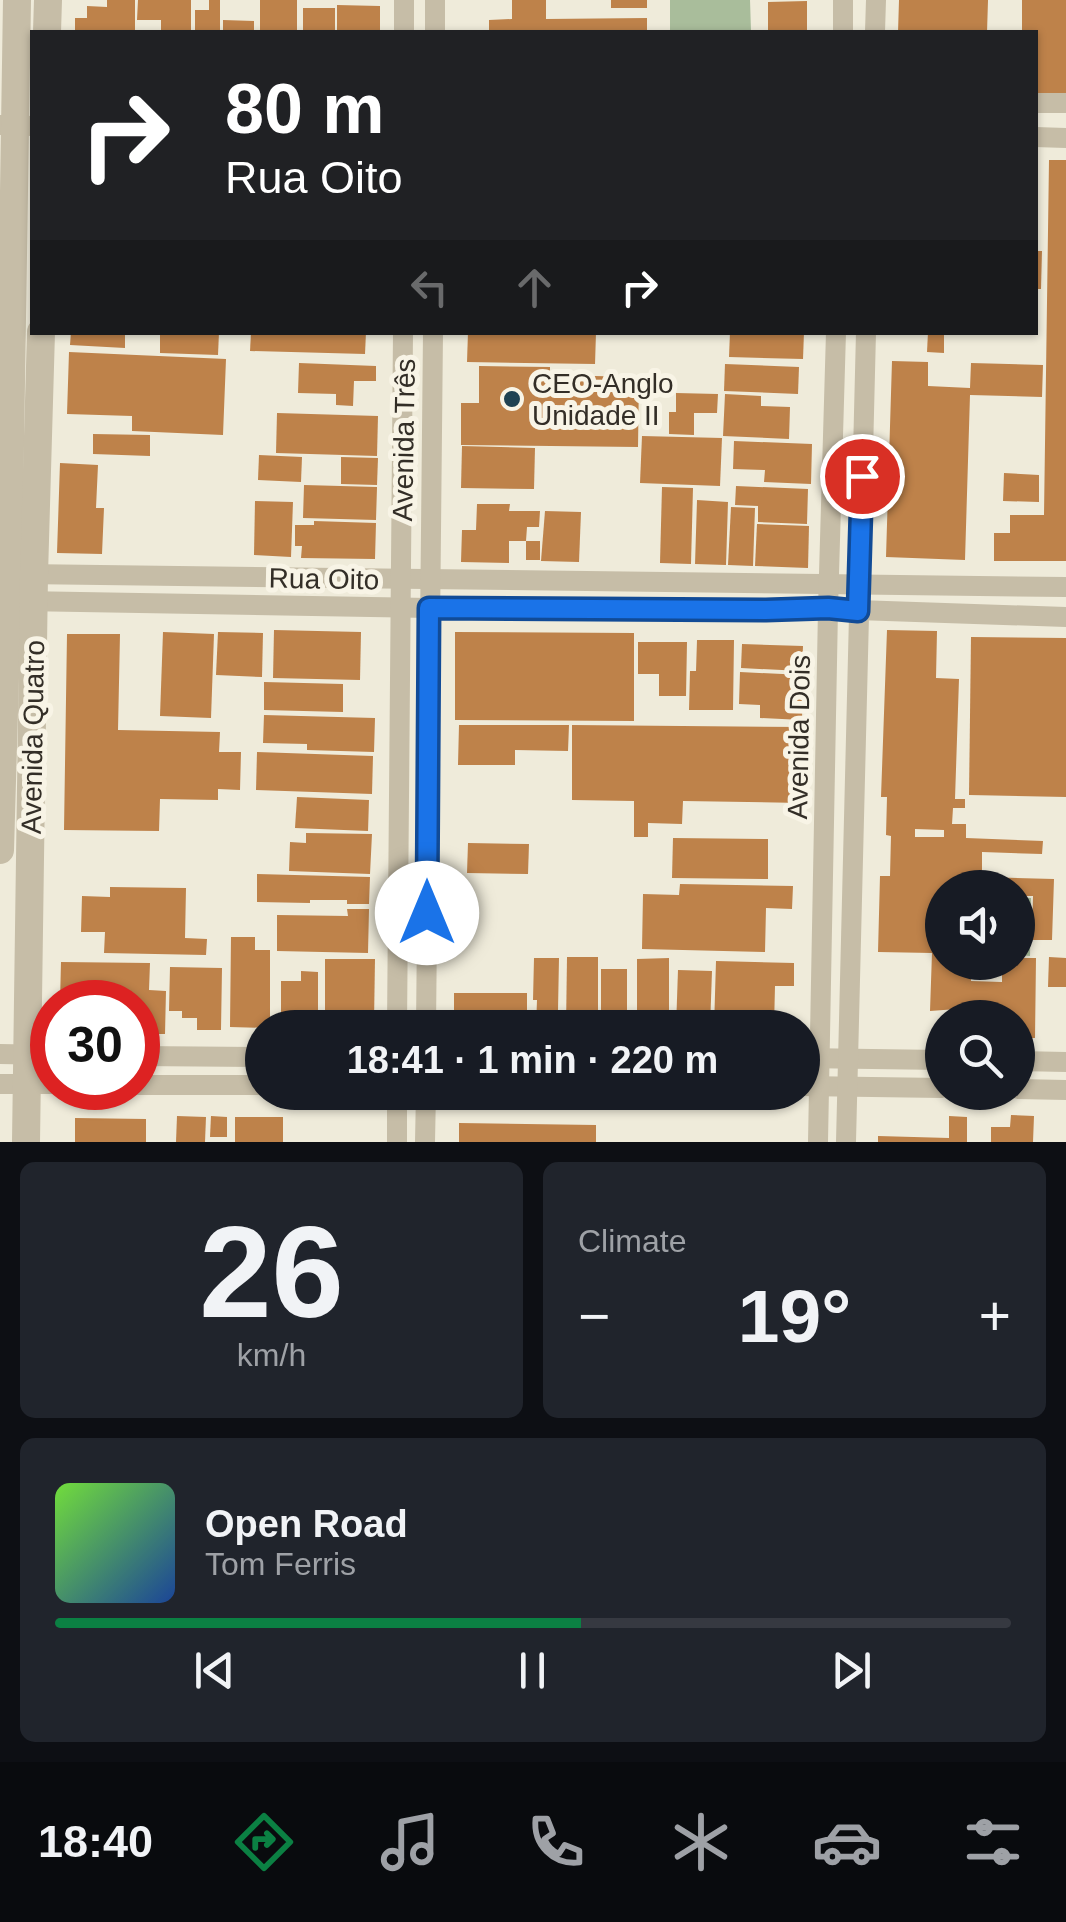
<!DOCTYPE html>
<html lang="en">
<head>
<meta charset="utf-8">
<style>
	body { margin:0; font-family:Helvetica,sans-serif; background:#20242c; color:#f1f3f6; height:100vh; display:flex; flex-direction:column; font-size:38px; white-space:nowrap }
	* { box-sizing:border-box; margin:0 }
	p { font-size:32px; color:#9ea1a6 }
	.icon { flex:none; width:55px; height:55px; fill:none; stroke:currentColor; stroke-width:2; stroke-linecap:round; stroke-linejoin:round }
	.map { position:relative; height:1142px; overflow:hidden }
	.panel { display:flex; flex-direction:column; gap:20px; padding:20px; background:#0d0f14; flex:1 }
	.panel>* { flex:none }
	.hud { position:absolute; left:30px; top:30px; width:1008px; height:305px; border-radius:0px; box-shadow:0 2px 8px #0004; background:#202124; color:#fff; overflow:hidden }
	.buttons { position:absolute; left:925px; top:870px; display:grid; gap:20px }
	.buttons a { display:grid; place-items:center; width:110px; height:110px; border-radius:50%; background:#171b24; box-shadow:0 2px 8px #0004; font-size:50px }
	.speed { position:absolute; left:30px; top:980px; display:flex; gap:20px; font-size:50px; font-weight:700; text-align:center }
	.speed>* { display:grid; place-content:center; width:130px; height:130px; border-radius:50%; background:#171b24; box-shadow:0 2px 8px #0004; line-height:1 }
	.speed .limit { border:15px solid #d22; background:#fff; color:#111 }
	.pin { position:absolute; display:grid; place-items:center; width:85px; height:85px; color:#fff; margin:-42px; border:5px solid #fff; border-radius:50%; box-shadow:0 2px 10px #0007 }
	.me { position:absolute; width:110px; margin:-55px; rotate:0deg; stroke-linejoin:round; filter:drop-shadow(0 0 8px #0008) }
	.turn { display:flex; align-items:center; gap:35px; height:210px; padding:0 30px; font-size:45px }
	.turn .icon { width:130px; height:130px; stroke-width:2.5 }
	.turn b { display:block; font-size:70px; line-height:85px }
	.lanes { display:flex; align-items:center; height:95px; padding:0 30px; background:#0003; justify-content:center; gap:50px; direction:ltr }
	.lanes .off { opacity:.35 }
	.big { font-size:75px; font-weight:700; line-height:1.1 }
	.panel .tile { flex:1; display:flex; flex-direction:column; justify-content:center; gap:15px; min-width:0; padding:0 35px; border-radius:15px; background:#20242c }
	.panel .dial { align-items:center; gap:0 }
	.dial b { font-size:130px; line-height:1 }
	.song { display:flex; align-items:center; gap:30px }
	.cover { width:120px; height:120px; border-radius:15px; background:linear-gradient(135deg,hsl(100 70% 55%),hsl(220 70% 35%)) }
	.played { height:10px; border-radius:5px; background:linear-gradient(90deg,#0b8043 55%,#363941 55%) }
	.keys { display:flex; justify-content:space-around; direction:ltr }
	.heat { display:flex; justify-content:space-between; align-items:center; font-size:55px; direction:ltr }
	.panel .tiles { flex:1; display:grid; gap:20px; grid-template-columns:1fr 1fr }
	.tile:last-child { grid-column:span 2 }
	.trip { position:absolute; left:245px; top:1010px; width:575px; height:100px; border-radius:50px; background:#171b24; box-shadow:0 2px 8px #0004; font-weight:700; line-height:100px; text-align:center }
	.tab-bar { display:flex; height:160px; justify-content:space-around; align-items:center; background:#090b0e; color:#9ea1a6 }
	.tab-bar .icon { width:70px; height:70px }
	.tab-bar .active { color:#0b8043 }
	.tab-bar b { font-size:45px; color:#f1f3f6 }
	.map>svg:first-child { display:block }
	.green { fill:#a9bd9b }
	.building { fill:#be824a; fill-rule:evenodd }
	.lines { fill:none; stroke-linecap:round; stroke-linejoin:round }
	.minor { stroke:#c6bda7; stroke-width:20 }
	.tertiary { stroke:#c6bda7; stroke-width:28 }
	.route-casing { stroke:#114b97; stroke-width:25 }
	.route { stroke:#1a73e8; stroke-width:18 }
	.poi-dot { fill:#1f4252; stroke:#f8f4e6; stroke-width:4 }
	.labels { text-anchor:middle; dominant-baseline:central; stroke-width:10; stroke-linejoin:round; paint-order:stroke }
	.poi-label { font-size:28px; fill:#332e27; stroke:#f8f4e6; text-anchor:start }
	.street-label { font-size:28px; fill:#332e27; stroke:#f8f4e6 }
</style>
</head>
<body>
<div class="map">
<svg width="1066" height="1142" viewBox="0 0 1066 1142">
	<rect width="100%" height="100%" fill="#efebda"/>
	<!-- green -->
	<g class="green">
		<polygon points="670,0 750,0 751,32 670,32"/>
		<polygon points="1018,897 1031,898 1030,956 1018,955"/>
	</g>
	<!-- building -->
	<g class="building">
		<polygon points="107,0 135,0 135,32 75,32 75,18 87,18 87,6 107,7"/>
		<polygon points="138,0 191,0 191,32 161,32 161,20 137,20"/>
		<polygon points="209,0 220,0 220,32 195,32 195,10 209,10"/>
		<rect x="260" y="0" width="37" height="32"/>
		<polygon points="512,0 546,0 546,19 647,18 647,32 489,32 489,20 512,19"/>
		<rect x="611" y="0" width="36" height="8"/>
		<polygon points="899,0 988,0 987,32 898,32"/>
		<polygon points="1022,0 1066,0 1066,96 1035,95 1035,32 1022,32"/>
		<polygon points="807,1 807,32 768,32 768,2"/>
		<polygon points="337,5 380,6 380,32 337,32"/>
		<rect x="303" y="8" width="32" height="24"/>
		<polygon points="223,20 254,21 254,32 223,32"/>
		<polygon points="1049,160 1066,160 1066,561 994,561 994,533 1010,533 1010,515 1044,515"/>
		<polygon points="1035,251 1042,251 1041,289 1035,289"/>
		<polygon points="71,332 125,332 125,348 70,345"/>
		<polygon points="160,332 219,332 218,355 160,353"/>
		<polygon points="366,332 365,354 250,351 251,333"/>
		<polygon points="468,332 596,332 595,364 467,362"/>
		<polygon points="730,332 804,332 803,359 729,357"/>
		<polygon points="928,332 944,332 944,353 927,352"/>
		<polygon points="69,352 226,359 223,435 132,431 132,416 67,414"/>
		<polygon points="892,361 928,362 928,386 970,388 971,363 1043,365 1042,397 970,395 965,560 886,557"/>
		<polygon points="299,363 376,366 376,381 354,381 353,406 336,405 336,394 298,393"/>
		<polygon points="725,364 799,367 798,394 724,391"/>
		<polygon points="479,366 550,367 550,375 639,377 638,447 461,445 461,403 479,403"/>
		<polygon points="676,393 718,394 717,413 694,413 694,435 669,434 669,412 676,412"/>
		<polygon points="725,394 761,396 761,406 790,407 789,439 723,436"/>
		<polygon points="277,413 378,416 377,456 276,453"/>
		<polygon points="93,434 150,435 150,456 93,454"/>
		<polygon points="642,436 722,438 720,486 640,483"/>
		<polygon points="734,441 812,444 811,484 764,482 765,470 733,469"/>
		<polygon points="462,446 535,448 534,489 461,488"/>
		<polygon points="259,455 302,457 301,482 258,480"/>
		<polygon points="341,457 378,458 377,485 341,484"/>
		<polygon points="60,463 98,465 96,508 104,508 102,554 57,553"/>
		<polygon points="1004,473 1039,475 1039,502 1003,501"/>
		<polygon points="304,485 377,487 376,520 303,518"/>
		<polygon points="736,486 808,489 807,524 758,522 758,506 735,505"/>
		<polygon points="662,487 693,488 691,564 660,563"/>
		<polygon points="697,500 728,502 726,565 695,564"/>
		<polygon points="255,501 293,502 291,557 254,555"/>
		<polygon points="477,504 510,504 509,511 540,511 539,527 527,527 526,541 509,541 509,563 461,562 462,530 476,530"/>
		<polygon points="731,507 755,508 753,566 728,565"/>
		<polygon points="545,511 581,512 579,562 541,561"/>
		<polygon points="314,521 376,523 375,559 301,558 302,546 295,546 295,525 314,525"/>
		<polygon points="757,524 809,526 808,568 755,566"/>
		<rect x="526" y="541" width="14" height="19"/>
		<polygon points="274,630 361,632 360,680 273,678"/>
		<path d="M887 630 937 631 936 678 959 679 955 799H965V808H953L952 824H966V838L1043 841 1042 854 982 852V879L964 878V888H942V962H972L971 981 1002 982V962H1018V958H1036L1035 1038H1018V1018H957V1009L930 1011 932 953 878 952 880 876H890L891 836 886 835 887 797H881ZM915 829 944 830V837H915Z"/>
		<polygon points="163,632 214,634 211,718 160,716"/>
		<polygon points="218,632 263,633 262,677 216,675"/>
		<polygon points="455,632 634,633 634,721 455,720"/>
		<polygon points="67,634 120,634 118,730 220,732 219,752 241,752 240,790 218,789 218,800 160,799 159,831 64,830"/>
		<polygon points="971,637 1066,638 1066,797 969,795"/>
		<polygon points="697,640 734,640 733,710 689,710 690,671 696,671"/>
		<polygon points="638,642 687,642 686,696 659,696 659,674 638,674"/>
		<polygon points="742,644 803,646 802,671 741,668"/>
		<polygon points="740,672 803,675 802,720 760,718 760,705 739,704"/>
		<polygon points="264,682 343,684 343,712 264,710"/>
		<polygon points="264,715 375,718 374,752 307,750 307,744 263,743"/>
		<polygon points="459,725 569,725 568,751 515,750 515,765 458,765"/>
		<polygon points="572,725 804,727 803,803 683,801 682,824 648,823 648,837 634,837 634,801 572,800"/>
		<polygon points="257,752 373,756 372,794 256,790"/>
		<polygon points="297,797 369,800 368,831 295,828"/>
		<polygon points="306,833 372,834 370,874 289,871 290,842 306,843"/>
		<polygon points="673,838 768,839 768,879 672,878"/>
		<polygon points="468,843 529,844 528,874 467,873"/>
		<polygon points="257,874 370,877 369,904 347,904 347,900 310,900 310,903 257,902"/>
		<polygon points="986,877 1054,879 1052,940 1032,940 1033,896 1018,896 1018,888 986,888"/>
		<polygon points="680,884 793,886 792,909 766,908 765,952 642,949 643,894 679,895"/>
		<polygon points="110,887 186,888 185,938 207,939 206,955 104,953 105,932 81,932 82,896 110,897"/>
		<polygon points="347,909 369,909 368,953 277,951 277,915 348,916"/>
		<polygon points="231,937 255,937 255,950 270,950 270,1028 230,1027"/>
		<polygon points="567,957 598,957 598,1028 566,1028"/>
		<polygon points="1049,957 1066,958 1066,987 1048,987"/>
		<polygon points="534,958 559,958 558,1010 550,1010 549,1028 536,1028 537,1000 533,1000"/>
		<polygon points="669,958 669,1028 637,1028 637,959"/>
		<polygon points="325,959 375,959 374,1022 369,1028 325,1028"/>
		<polygon points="716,961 794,963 794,986 775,986 774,1027 714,1028"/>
		<polygon points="61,962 150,963 149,990 166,991 165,1034 138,1034 138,1002 60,1002"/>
		<polygon points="170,967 222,968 221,1030 197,1030 197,1018 182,1018 182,1011 169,1011"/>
		<rect x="601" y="969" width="26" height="59"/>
		<polygon points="678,970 712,971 710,1028 676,1028"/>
		<polygon points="301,971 318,972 318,1028 281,1028 281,981 301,981"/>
		<rect x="454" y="993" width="73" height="35"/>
		<polygon points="1011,1115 1034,1116 1033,1142 991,1142 991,1127 1010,1127"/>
		<polygon points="177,1116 206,1117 205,1142 176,1142"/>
		<polygon points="211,1116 227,1117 227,1137 210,1137"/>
		<polygon points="949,1116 967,1117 967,1142 878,1142 878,1136 949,1138"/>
		<rect x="235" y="1117" width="48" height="25"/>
		<polygon points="75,1118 146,1119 146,1142 75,1142"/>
		<polygon points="459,1123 596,1125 596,1142 459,1142"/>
	</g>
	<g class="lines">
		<!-- minor -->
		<g class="minor">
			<polyline points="404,32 404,0"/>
			<polyline points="435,32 435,0"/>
			<polyline points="843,32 843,0"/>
			<polyline points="875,32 876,0"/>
			<polyline points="1035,103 1066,103"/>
			<polyline points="0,125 32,126"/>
			<polyline points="1035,137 1066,138"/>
			<polyline points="23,574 1066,587"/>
			<polyline points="22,601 429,608 766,610 828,609 1066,617"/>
			<polyline points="397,1028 403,332"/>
			<polyline points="426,1028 433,332"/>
			<polyline points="0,1054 52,1055"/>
			<polyline points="138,1056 262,1057"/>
			<polyline points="802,1058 942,1060"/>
			<polyline points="1018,1061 1066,1062"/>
			<polyline points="0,1084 52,1084"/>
			<polyline points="138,1085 262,1085"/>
			<polyline points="802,1086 942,1088"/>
			<polyline points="1018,1089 1066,1090"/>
			<polyline points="397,1142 397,1092"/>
			<polyline points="425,1142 426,1092"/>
			<polyline points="818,1142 828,609 836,332"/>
			<polyline points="846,1142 866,332"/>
		</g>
		<!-- tertiary -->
		<g class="tertiary">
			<polyline points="47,32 48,0"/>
			<polyline points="0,850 8,574 17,0"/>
			<polyline points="26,1142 34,575 41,332"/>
		</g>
	</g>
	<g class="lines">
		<defs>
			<polyline id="route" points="427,913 429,608 766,610 828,608 858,611 862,476"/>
		</defs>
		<!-- route casing -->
		<use href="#route" class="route-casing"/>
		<!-- route -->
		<use href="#route" class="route"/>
	</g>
	<!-- markers -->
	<circle class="poi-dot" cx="512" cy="399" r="10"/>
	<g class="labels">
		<!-- poi labels -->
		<g class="poi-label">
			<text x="532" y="383">CEO-Anglo<tspan x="532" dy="32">Unidade II</tspan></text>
		</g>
		<!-- street labels -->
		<g class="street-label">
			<text transform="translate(404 440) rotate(-89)">Avenida Três</text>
			<text transform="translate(324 579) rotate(1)">Rua Oito</text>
			<text transform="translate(33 737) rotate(-89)">Avenida Quatro</text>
			<text transform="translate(799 737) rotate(-89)">Avenida Dois</text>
		</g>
	</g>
</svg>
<div class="buttons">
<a><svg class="icon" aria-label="sound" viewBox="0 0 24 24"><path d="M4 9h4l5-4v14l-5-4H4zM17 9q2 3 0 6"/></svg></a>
<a><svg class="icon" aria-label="search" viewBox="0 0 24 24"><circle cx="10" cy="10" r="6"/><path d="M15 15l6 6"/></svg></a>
</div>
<div class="speed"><div class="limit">30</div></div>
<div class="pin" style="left:862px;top:476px;background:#d93025"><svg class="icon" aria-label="arrive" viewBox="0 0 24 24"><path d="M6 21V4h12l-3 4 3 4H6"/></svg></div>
<svg class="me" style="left:427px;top:913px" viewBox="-20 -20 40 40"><circle r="19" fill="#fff"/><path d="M0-13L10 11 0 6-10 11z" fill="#1a73e8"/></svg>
<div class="trip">18:41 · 1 min · 220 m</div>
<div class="hud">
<div class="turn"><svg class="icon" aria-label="right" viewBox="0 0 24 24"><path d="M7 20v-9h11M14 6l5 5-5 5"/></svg><div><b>80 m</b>Rua Oito</div></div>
<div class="lanes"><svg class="icon off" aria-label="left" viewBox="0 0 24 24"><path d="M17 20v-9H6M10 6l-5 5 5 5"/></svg><svg class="icon off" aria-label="ahead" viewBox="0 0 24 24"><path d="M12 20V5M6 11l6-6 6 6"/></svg><svg class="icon" aria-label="right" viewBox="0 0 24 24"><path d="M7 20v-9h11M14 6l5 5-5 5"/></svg></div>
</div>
</div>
<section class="panel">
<div class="tiles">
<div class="tile dial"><b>26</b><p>km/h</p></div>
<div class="tile"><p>Climate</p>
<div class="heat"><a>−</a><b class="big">19°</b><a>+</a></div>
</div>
<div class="tile">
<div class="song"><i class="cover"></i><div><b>Open Road</b><p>Tom Ferris</p></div></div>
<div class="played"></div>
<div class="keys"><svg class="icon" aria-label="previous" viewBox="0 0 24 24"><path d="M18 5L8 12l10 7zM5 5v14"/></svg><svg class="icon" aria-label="pause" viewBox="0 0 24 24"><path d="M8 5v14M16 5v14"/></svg><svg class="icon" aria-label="next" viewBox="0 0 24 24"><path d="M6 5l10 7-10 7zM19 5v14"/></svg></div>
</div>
</div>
</section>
<nav class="tab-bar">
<b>18:40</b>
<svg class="icon active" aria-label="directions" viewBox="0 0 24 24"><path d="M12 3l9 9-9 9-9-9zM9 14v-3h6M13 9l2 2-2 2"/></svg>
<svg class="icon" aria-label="music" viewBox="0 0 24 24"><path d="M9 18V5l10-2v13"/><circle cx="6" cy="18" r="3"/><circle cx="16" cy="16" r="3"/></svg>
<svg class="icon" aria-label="phone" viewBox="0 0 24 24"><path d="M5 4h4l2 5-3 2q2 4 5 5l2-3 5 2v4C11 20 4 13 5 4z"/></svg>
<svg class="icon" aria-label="climate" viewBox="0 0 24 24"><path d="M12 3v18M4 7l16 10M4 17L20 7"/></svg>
<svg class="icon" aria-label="car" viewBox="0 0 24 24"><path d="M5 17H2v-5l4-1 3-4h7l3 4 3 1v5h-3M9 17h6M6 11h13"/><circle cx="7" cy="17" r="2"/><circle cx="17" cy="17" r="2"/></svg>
<svg class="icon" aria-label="filters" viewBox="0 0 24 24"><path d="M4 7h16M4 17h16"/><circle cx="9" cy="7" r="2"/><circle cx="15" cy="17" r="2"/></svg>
</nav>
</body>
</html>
